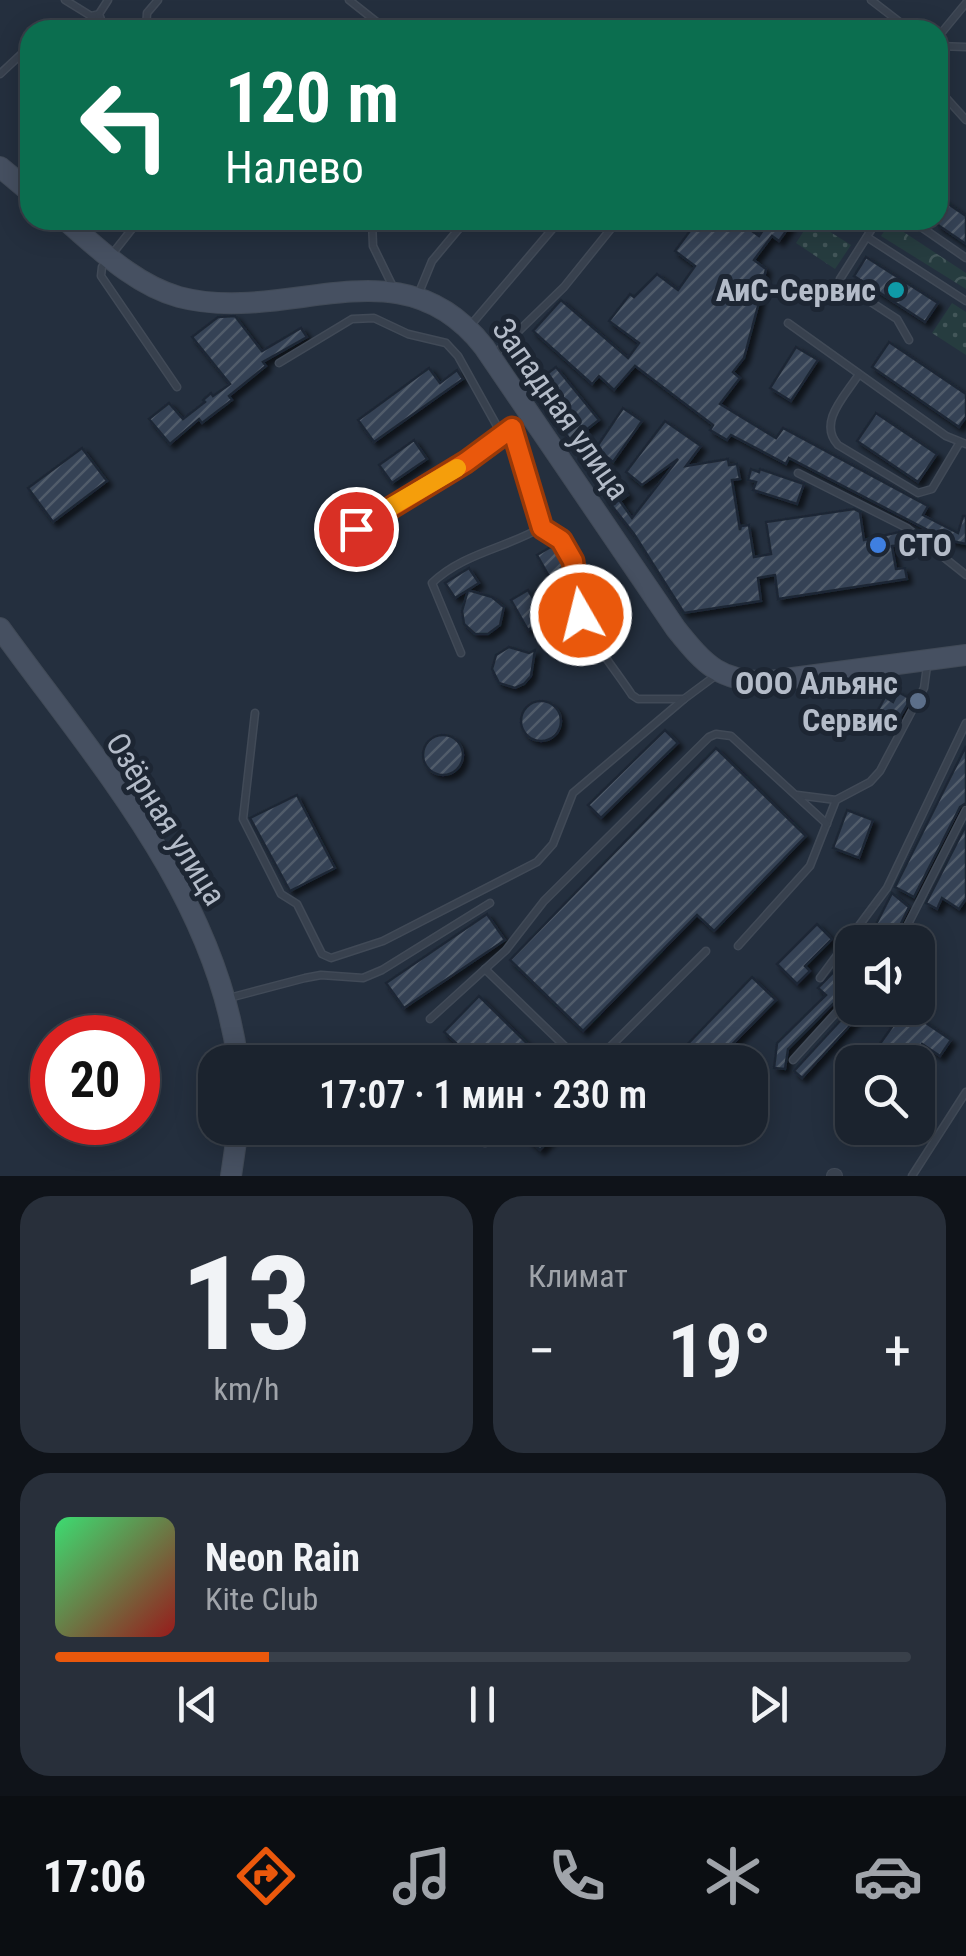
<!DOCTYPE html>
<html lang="ru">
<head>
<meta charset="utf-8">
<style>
	body { margin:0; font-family:"Roboto Condensed",sans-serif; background:#282f3a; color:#f1f3f6; height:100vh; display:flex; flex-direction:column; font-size:38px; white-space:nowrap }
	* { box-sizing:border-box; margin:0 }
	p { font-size:32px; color:#a0a4aa }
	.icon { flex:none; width:55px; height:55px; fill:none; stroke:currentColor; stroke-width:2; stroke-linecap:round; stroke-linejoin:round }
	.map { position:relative; height:1176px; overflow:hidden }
	.panel { display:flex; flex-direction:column; gap:20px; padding:20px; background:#0f1319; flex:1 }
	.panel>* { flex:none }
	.top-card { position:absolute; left:20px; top:20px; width:928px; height:210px; border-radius:30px; box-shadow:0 5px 25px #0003,0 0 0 2px #39404a; background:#0b6e4f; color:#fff; overflow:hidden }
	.fabs { position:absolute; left:835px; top:925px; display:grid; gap:20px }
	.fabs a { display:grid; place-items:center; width:100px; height:100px; border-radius:20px; background:#1b232e; box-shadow:0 5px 25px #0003,0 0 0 2px #39404a; font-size:50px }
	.speed { position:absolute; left:30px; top:1015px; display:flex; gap:20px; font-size:50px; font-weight:700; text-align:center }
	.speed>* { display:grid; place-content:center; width:130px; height:130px; border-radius:50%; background:#1b232e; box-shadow:0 5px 25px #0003,0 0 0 2px #39404a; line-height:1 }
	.speed .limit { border:15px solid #d22; background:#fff; color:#111 }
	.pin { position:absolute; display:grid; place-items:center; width:85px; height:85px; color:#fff; margin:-42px; border:5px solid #fff; border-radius:50%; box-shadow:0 2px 10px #0007 }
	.me { position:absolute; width:110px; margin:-55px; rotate:352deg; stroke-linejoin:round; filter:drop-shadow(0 0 8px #0008) }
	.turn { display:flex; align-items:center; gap:35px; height:210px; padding:0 40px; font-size:45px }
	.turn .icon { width:130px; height:130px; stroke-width:2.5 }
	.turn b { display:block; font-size:70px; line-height:85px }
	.big { font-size:75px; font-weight:600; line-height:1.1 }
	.panel .card { flex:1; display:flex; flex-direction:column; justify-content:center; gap:15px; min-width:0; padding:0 35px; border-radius:30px; background:#282f3a }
	.panel .dial { align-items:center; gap:0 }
	.dial b { font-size:130px; line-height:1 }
	.song { display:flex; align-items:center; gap:30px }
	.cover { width:120px; height:120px; border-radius:15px; background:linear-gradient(135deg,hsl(140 70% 55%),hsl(0 70% 35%)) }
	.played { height:10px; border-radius:5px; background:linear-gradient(90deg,#ea580c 25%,#39404a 25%) }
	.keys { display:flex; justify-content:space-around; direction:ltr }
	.heat { display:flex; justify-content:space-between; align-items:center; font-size:55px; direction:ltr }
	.panel .tiles { flex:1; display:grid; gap:20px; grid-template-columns:1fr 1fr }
	.card:last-child { grid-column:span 2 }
	.trip { position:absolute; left:198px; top:1045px; width:570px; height:100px; border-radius:30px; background:#1b232e; box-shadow:0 5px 25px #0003,0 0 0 2px #39404a; font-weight:600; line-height:100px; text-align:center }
	.menu { display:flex; height:160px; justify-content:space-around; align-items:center; background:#0b0e12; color:#a0a4aa }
	.menu .icon { width:70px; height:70px }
	.menu .active { color:#ea580c }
	.menu b { font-size:45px; color:#f1f3f6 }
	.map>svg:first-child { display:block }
	.grass { fill:url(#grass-dots) }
	.forest { fill:url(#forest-crowns) }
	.building { fill:url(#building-hatch); stroke:#1f2835; stroke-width:2.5; filter:url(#shadow) }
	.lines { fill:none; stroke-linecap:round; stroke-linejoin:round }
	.lane-casing { stroke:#414a57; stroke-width:9 }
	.street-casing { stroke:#414a57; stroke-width:16 }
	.secondary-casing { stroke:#414a57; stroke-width:22 }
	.lane { stroke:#38414e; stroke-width:6 }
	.street { stroke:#38414e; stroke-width:14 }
	.secondary { stroke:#465061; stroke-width:20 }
	.route-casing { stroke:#983908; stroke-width:25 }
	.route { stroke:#ea580c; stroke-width:18 }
	.slow { stroke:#f59e0b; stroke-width:18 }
	.culture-dot { fill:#0f9aa8; stroke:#1d2633; stroke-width:4 }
	.shop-dot { fill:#3f7fe0; stroke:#1d2633; stroke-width:4 }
	.service-dot { fill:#5c6f8a; stroke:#1d2633; stroke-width:4 }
	.labels { text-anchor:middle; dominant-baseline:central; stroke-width:10; stroke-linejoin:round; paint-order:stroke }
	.poi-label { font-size:32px; font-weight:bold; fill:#b4bcc9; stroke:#1d2633; text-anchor:end }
	.street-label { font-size:32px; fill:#b4bcc9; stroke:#1d2633 }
</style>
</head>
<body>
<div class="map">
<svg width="966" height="1176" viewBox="0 0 966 1176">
	<defs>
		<pattern id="grass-dots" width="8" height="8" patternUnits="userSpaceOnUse" patternTransform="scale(2.5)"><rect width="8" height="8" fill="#263c3f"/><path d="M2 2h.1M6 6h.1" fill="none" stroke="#435659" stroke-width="1.8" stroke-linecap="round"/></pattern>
		<pattern id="forest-crowns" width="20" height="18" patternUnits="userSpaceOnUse" patternTransform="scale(2.5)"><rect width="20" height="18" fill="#263c3f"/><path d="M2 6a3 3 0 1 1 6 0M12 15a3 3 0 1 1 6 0" fill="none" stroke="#435659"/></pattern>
		<pattern id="building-hatch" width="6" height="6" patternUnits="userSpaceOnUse" patternTransform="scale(2.5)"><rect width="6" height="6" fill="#364354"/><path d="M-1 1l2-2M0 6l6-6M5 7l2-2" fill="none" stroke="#515c6b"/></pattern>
		<filter id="shadow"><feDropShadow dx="4.5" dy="4.5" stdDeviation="2.5" flood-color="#0009"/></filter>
	</defs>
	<rect width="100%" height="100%" fill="#242f3e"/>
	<!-- grass -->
	<g class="grass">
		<polygon points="811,220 851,245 835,269 796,243"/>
		<polygon points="952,303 966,312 966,355 932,333"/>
	</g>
	<!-- forest -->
	<polygon class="forest" points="890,223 966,273 966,289 881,236"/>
	<!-- building -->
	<g class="building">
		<polygon points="938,197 966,216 966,244 938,225"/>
		<polygon points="698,220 744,220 741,223 759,236 770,220 794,220 779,241 772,236 754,260 766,269 758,306 744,358 733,372 740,378 720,404 776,438 783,428 928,506 923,515 958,533 963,516 966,516 966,544 947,540 789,458 786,464 731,435 727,440 710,430 713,425 635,366 614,390 599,376 592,384 533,331 561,300 628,358 639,343 609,321 630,294 634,297 657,274 678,290 695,266 675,251"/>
		<polygon points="866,257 938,303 925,322 854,276"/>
		<polygon points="235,316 262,351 301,328 307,337 263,362 266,366 229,396 232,400 202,423 199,419 170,444 149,419 169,403 183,419 205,402 203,400 211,393 213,396 230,384 192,337 218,317"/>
		<polygon points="889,342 966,394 966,417 959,427 872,367"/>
		<polygon points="796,347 818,360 791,401 770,388"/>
		<polygon points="516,352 539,380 556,367 599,420 581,434 584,438 575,446 508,358"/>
		<polygon points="429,368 440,383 457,370 463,379 374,442 358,420"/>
		<polygon points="623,408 642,421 613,462 596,448"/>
		<polygon points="876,413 937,454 918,482 857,441"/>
		<polygon points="665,421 701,446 686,466 728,459 729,465 737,464 740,479 732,480 740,530 741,526 749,525 754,557 771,554 766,522 854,509 860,512 864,540 899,532 904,534 905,544 892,546 896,569 905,568 907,579 778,599 775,575 758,578 761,601 684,613 634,534 605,497 618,482 628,495 620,501 632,518 678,459 642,485 626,472"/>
		<polygon points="414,440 427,459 392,483 379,465"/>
		<polygon points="82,448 107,481 53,522 28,488"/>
		<polygon points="751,469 759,472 760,469 804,484 797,504 753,490 756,482 748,480"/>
		<polygon points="554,545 566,569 550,578 537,555"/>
		<polygon points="469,568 479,583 468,590 492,597 504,607 500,625 488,634 475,634 464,624 462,611 468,590 455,598 445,583"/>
		<polygon points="528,590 536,603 558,591 568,607 528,630 511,600"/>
		<polygon points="509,647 529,653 535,650 531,676 524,684 515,688 499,683 492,669 496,655"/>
		<polygon points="898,692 911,699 892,730 882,725 884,720 875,716 885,697 893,702"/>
		<circle cx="541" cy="721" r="20"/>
		<polygon points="665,730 678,743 601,818 588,805"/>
		<circle cx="443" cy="755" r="20"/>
		<polygon points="966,746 966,803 960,807 914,897 895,887"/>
		<polygon points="716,748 806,836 714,931 697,915 583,1031 510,960"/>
		<polygon points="297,795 335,868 290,891 250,818"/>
		<polygon points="847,810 873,820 859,858 833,848"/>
		<polygon points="966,825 966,899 959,909 942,898 937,909 926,903"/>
		<polygon points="892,893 909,907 892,942 863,942 871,934"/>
		<polygon points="487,914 505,940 404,1008 386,983"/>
		<polygon points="817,924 832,939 805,966 810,971 797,984 777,964"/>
		<polygon points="852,953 852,985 788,1049 785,1069 774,1068 777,1043 826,995 818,988"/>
		<polygon points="752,977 776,1000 715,1062 695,1062 682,1050"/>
		<polygon points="479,996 539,1055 531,1062 476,1062 444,1032"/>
		<polygon points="852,1008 866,1008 802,1078 794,1071"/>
		<polygon points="887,1008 904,1008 951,1040 940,1056 922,1044 910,1062 867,1062 894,1024 881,1016"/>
		<polygon points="516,1128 561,1128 540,1150"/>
	</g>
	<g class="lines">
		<defs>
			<g id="lane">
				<polyline points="65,0 91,16 99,14 108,0"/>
				<polyline points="349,0 387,30"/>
				<polyline points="871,0 910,30"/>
				<polyline points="99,14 105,30"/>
				<polyline points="47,30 53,24"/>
				<polyline points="146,30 147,13 158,0"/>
				<polyline points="938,37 966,3"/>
				<polyline points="938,46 966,47"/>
				<polyline points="0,74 30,46"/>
				<polyline points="938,89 966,120"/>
				<polyline points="139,220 102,267 101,276 177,387"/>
				<polyline points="372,220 373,246 395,291"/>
				<polyline points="872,220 873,227 840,279 843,284 897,319 909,340"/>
				<polyline points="911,220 966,258"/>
				<polyline points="867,237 966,301"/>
				<polyline points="418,295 432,261 462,225"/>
				<polyline points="788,323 946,436 966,444"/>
				<polyline points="470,326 560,220"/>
				<polyline points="495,354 564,287 618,220"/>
				<polyline points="279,363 352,319 374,318 408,334 446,343 458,356 502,435"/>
				<path d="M859 374C846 395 817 422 838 445L918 493 932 489 960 442"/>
				<polyline points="798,473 907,528 966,575"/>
				<path d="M542 527C591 558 564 583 584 623 597 648 616 671 632 695L638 699H684L715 676"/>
				<polyline points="356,529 466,462 526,418"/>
				<path d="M461 653 432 583C463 553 507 548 542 527L512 427"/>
				<polyline points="255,713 243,819 281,894 297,904 322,954 331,958 383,941 537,862 553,844 573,793 684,699"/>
				<polyline points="797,795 836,800"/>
				<polyline points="899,942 966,810"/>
				<polyline points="738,946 810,866 836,800 870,782 880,771 924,688 927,666"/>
				<polyline points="485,969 581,1062"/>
				<polyline points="820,978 887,888 966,723"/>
				<polyline points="229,998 305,978 321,975 363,978 382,970 490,903"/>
				<polyline points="430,1019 506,950 544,901 709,737 716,734 731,736 827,824"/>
				<polyline points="793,1060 852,995"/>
				<polyline points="595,1062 706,951"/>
				<polyline points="485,1143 500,1128"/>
				<polyline points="912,1176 966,1092"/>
			</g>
			<polyline id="street" points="834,1176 835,1176"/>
			<g id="secondary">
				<polyline points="0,167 30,192"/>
				<path d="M65 220C99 249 135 285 179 297 289 326 400 239 484 347L676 629C705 665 721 683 770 681L966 655"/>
				<path d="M0 628C96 761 216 894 238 1062"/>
				<polyline points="231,1176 238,1128"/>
			</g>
		</defs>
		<!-- lane casing -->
		<use href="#lane" class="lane-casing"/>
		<!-- street casing -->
		<use href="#street" class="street-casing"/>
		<!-- secondary casing -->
		<use href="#secondary" class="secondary-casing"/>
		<!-- lane -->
		<use href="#lane" class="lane"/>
		<!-- street -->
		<use href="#street" class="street"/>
		<!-- secondary -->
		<use href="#secondary" class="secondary"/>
	</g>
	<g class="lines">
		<defs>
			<polyline id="route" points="356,529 466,462 512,428 542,528 561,540 573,561 581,615"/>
		</defs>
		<!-- route casing -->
		<use href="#route" class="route-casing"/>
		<!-- route -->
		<use href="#route" class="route"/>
		<!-- slow -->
		<polyline class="slow" points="389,508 457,468"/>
	</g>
	<!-- markers -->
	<circle class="culture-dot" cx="896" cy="290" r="10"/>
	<circle class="shop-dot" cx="878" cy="545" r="10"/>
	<circle class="service-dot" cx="918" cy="701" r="10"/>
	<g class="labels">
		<!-- poi labels -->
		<g class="poi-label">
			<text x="876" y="290">АиС-Сервис</text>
			<text x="898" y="545" text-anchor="start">СТО</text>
			<text x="898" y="683">ООО Альянс<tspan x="898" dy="37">Сервис</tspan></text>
		</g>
		<!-- street labels -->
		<g class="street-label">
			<text transform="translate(561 409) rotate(55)">Западная улица</text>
			<text transform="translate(166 819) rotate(58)">Озёрная улица</text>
		</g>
	</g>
</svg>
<div class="fabs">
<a><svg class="icon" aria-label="sound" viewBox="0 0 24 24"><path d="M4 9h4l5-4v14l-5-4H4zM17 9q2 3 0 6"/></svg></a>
<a><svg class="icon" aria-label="search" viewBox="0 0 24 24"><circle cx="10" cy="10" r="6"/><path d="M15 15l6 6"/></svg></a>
</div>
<div class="speed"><div class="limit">20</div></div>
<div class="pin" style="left:356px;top:529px;background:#d93025"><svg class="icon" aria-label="arrive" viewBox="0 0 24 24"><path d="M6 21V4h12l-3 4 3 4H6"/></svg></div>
<svg class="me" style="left:581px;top:615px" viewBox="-20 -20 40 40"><circle r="17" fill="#ea580c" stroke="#fff" stroke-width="3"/><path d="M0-11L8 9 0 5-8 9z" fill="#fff"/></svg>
<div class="trip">17:07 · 1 мин · 230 m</div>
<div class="top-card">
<div class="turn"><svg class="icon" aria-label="left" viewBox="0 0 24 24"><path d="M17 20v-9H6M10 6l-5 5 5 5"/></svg><div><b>120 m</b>Налево</div></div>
</div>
</div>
<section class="panel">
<div class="tiles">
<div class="card dial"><b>13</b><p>km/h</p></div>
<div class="card"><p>Климат</p>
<div class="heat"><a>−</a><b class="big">19°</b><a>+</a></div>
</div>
<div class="card">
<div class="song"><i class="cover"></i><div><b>Neon Rain</b><p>Kite Club</p></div></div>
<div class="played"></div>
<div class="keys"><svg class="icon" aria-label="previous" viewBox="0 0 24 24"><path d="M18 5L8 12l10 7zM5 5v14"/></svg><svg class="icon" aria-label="pause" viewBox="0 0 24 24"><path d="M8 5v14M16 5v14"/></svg><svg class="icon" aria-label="next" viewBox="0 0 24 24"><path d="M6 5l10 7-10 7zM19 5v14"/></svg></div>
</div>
</div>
</section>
<nav class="menu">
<b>17:06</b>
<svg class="icon active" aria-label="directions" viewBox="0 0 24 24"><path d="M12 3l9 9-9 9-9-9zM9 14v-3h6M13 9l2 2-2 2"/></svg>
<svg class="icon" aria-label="music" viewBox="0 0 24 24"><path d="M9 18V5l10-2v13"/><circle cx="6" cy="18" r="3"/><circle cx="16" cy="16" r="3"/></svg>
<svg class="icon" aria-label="phone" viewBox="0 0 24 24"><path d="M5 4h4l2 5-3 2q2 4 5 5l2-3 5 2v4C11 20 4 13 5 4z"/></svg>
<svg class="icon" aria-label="climate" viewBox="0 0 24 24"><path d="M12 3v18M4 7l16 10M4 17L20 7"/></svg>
<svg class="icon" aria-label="car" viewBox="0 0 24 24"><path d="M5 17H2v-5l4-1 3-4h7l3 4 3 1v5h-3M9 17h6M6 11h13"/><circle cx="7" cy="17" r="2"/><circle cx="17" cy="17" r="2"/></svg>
</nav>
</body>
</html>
